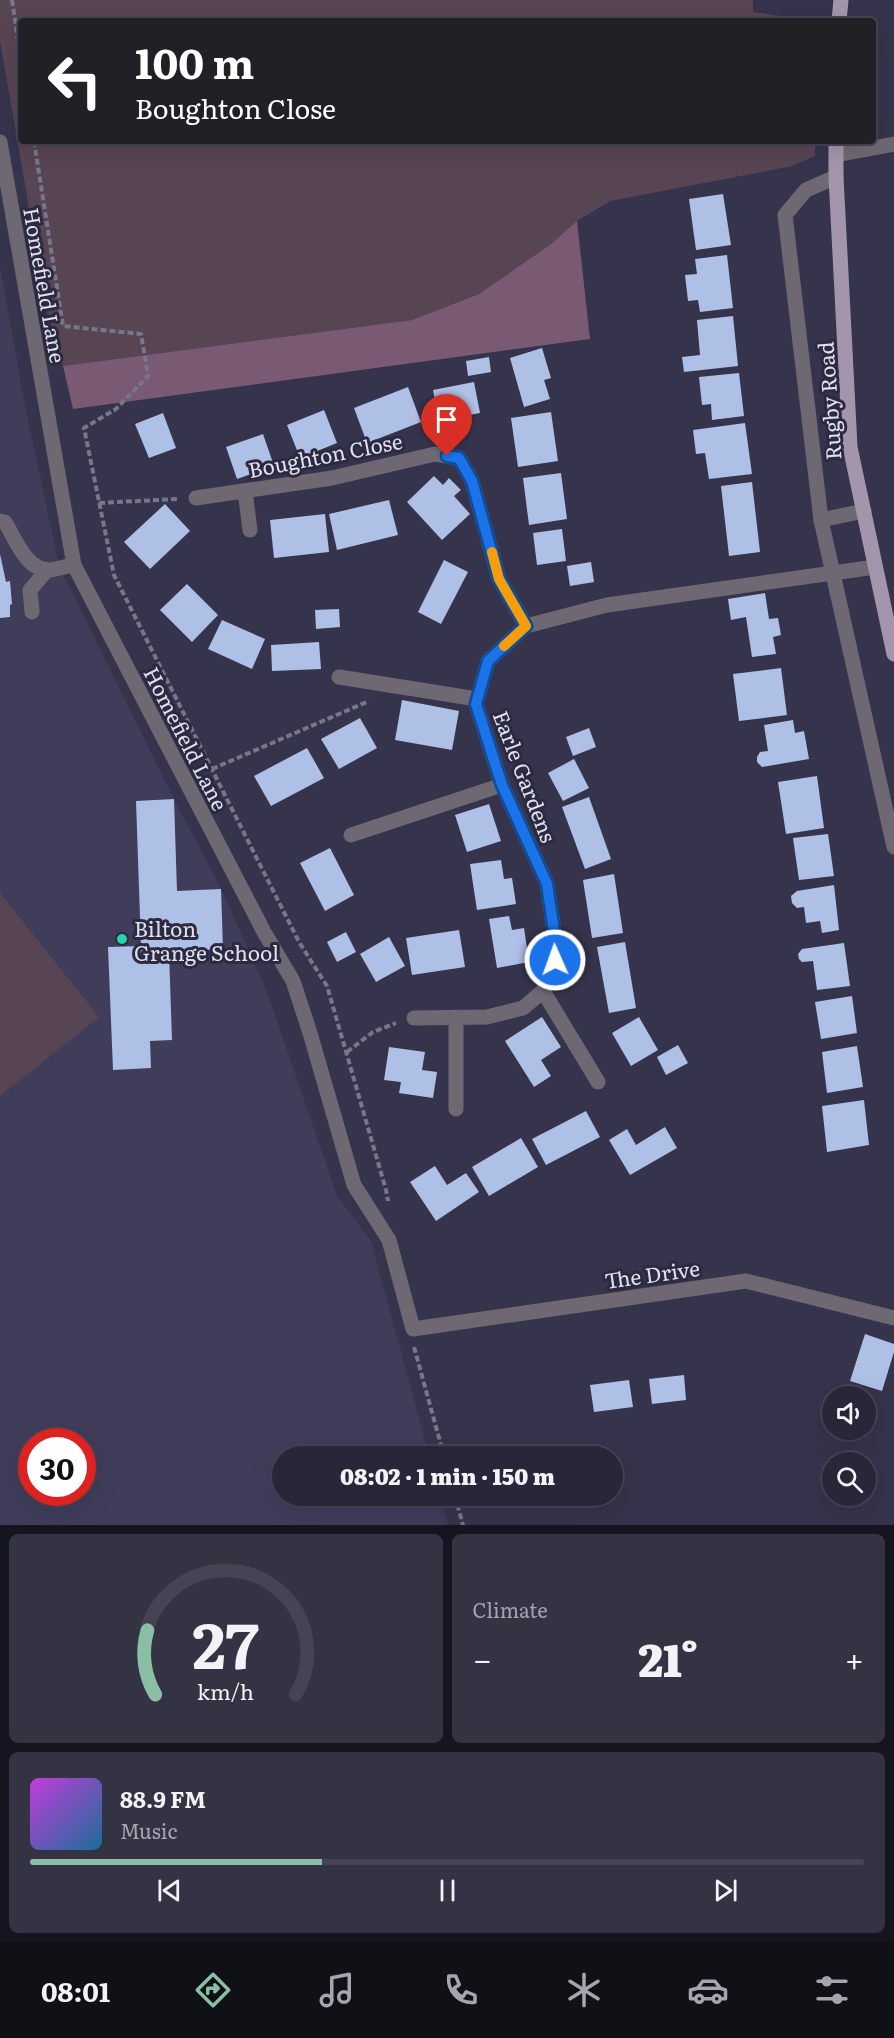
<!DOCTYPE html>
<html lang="en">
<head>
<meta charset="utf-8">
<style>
	body { margin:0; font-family:Literata,serif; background:#343344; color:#f1f3f6; height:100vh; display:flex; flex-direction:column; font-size:22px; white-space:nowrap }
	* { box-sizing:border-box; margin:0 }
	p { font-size:20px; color:#a5a5ae }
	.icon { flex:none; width:33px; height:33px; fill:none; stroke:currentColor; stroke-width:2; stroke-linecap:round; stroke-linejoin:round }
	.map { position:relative; height:1525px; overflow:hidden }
	.drawer { display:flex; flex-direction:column; gap:9px; padding:9px; background:#16151f; flex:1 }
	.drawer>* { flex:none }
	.hud { position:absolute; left:18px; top:18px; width:858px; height:126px; border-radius:6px; box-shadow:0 6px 24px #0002,0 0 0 2px #444453; background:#202124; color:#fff; overflow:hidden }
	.controls { position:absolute; left:822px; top:1386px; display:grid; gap:12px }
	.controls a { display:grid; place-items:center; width:54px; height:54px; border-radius:50%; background:#282739; box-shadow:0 6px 24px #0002,0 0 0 2px #444453; font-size:30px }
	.speed { position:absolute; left:18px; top:1428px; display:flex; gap:12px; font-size:30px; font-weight:700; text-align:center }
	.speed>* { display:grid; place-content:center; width:78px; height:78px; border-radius:50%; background:#282739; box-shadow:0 6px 24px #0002,0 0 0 2px #444453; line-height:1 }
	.speed .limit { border:9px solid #d22; background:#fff; color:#111 }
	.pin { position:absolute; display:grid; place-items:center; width:51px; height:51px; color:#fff; margin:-62px -26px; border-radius:50% 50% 50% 0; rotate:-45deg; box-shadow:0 0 6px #0007 }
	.pin .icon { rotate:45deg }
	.me { position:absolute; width:66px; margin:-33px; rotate:358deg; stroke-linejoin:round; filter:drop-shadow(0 0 4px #0008) }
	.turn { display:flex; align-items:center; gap:21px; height:126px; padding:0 18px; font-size:27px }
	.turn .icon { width:78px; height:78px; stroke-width:2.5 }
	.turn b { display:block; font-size:42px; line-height:51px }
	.big { font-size:45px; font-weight:800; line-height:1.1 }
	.drawer .tile { flex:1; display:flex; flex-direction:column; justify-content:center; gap:9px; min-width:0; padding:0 21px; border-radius:9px; background:#343344 }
	.drawer .dial { align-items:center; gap:0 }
	.dial svg { height:156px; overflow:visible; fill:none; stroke:#444453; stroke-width:7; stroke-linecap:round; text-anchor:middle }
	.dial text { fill:#f1f3f6; stroke:none }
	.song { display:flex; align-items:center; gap:18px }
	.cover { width:72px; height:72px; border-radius:9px; background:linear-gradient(135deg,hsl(290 70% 55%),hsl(200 70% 35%)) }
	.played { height:6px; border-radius:3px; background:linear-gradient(90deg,#8abfa5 35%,#444453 35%) }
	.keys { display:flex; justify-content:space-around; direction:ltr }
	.heat { display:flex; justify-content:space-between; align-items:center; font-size:33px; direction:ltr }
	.drawer .tiles { flex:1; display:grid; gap:9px; grid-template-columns:1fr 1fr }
	.tile:last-child { grid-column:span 2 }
	.trip { position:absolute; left:272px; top:1446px; width:351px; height:60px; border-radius:30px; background:#282739; box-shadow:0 6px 24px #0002,0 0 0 2px #444453; font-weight:800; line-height:60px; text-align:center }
	.menu { display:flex; height:96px; justify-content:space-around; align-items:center; background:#101017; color:#a5a5ae }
	.menu .icon { width:42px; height:42px }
	.menu .on { color:#8abfa5 }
	.menu b { font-size:27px; color:#f1f3f6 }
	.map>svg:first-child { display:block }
	.built { fill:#3f3d5a; fill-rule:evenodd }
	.green { fill:#584554 }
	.forest { fill:#7a5973 }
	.building { fill:#aec0e6 }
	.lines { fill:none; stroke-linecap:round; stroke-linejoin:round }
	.path { stroke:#77768a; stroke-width:4; stroke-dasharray:6 3; stroke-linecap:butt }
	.minor { stroke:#6e6873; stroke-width:15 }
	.major { stroke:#a396ac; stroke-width:15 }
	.route-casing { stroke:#114b97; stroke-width:15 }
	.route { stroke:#1a73e8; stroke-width:10 }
	.slow { stroke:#f59e0b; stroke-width:10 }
	.poi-dot { fill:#25d5ae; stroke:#2c2a41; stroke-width:2 }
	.labels { text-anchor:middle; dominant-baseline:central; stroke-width:6; stroke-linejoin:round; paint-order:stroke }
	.street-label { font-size:21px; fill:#e1e0ef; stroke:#2c2a41 }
	.poi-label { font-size:21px; fill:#e1e0ef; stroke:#2c2a41; text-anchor:start }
</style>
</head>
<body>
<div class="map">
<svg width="894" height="1525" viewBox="0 0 894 1525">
	<rect width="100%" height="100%" fill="#36344c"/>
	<!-- built -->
	<path class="built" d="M0 266 24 400 59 566 174 799 221 889 266 989 337 1196 371 1241 429 1456H282V1496H440L448 1525H0ZM32 1442H82V1492H32Z"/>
	<!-- green -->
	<g class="green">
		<polygon points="0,0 753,0 753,12 815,21 21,21 21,141 815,141 815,156 792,166 610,201 577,221 551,244 479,294 412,320 63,366 48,317 0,41"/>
		<polygon points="0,893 99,1017 0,1096"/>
	</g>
	<!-- forest -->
	<polygon class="forest" points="577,221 590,339 73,409 63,366 412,320 479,294 551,244"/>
	<!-- building -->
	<g class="building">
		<polygon points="723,194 731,245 696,250 689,199"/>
		<polygon points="727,255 733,308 700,312 698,300 688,301 685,275 697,274 695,259"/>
		<polygon points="733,316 738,366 684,372 682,357 700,355 697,320"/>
		<polygon points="542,348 551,378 544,380 550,399 524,407 510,358"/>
		<polygon points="489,357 491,372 468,376 466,361"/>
		<polygon points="739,373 744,416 712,420 711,404 702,405 699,377"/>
		<polygon points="474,382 480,413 439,421 433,390"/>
		<polygon points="408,387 421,422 367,443 354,408"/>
		<polygon points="324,410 337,443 300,458 287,425"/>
		<polygon points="551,412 558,461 518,467 511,418"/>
		<polygon points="163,413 176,448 149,458 135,424"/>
		<polygon points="745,423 752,474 709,479 705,453 696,454 693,430"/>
		<polygon points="263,434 274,466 237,479 226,447"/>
		<polygon points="561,473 567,519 529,525 523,478"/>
		<polygon points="434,476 443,485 449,478 461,490 454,496 470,514 442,540 407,502"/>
		<polygon points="752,482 760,552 729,556 721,486"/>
		<polygon points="389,500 398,535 337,550 329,514"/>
		<polygon points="165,504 190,531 150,569 124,542"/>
		<polygon points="325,514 329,552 274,558 270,520"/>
		<polygon points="562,529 566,561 537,565 533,533"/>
		<polygon points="0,554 6,582 10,581 12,604 10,605 10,617 0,618"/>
		<polygon points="444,560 468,572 441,624 418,612"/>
		<polygon points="591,562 594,582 570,586 567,566"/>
		<polygon points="187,584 218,615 192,642 160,610"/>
		<polygon points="765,593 769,619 778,618 781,635 773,637 776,654 752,657 746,617 731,620 728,599"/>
		<polygon points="339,609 340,627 316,629 315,610"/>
		<polygon points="222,620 265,639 252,669 208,649"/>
		<polygon points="319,642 321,669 272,671 271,645"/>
		<polygon points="781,668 787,715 739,721 733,674"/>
		<polygon points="402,700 459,711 452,750 395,740"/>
		<polygon points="360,718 377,748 339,769 321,739"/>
		<polygon points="793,720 795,733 804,731 809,759 762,767 757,762 757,757 760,752 768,751 764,725"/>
		<polygon points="589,728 596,747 573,756 566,737"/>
		<polygon points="307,748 324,778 271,806 254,776"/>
		<polygon points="574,759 589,788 563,801 548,773"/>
		<polygon points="817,776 824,828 786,834 778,782"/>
		<polygon points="589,797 611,859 585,869 562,807"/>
		<polygon points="174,799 177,891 221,889 223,949 169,952 172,1040 150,1041 151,1068 113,1070 108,947 141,946 136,801"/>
		<polygon points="489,804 501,841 467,852 455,815"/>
		<polygon points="828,834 834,876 799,880 793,838"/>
		<polygon points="330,848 354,895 325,911 300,863"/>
		<polygon points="501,860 504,879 512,878 516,904 477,910 470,864"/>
		<polygon points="614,874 623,933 592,938 583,880"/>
		<polygon points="834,885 839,930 822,933 820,921 806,923 804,907 797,908 792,903 791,896 797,891"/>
		<polygon points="509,916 512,930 524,928 529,962 497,968 489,919"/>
		<polygon points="459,930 465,967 412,975 406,938"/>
		<polygon points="346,932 356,952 337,962 327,942"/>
		<polygon points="389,937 405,966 376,982 360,954"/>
		<polygon points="625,942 636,1008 609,1013 597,947"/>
		<polygon points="844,943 850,986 817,990 813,961 802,962 799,959 798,954 802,949"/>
		<polygon points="852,996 857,1033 821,1039 815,1002"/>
		<polygon points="542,1017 561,1047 541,1060 551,1076 534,1087 505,1041"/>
		<polygon points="639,1017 658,1050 631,1066 612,1033"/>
		<polygon points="678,1045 688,1063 666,1075 657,1057"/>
		<polygon points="857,1046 863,1087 827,1093 822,1052"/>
		<polygon points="389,1047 425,1052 422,1070 437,1072 433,1098 399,1093 401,1082 384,1080"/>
		<polygon points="864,1100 869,1145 827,1152 822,1106"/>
		<polygon points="586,1111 600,1137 546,1165 532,1139"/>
		<polygon points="665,1127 677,1148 630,1175 609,1140 627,1129 636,1145"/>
		<polygon points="521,1138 538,1167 489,1196 472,1167"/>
		<polygon points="435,1166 447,1185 466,1173 479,1192 436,1221 410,1182"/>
		<polygon points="865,1334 894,1344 894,1352 882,1391 850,1381"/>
		<polygon points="684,1375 686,1400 652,1404 649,1379"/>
		<polygon points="629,1380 633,1407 594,1412 590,1385"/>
	</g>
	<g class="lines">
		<!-- path -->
		<g class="path">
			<polyline points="12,0 21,60"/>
			<polyline points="34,141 63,326 141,334 148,376 116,409 84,428 114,575 299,942 327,986 386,1190 388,1201"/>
			<polyline points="99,503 177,499"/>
			<polyline points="212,769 369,701"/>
			<polyline points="347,1052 373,1032 396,1023"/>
			<polyline points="414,1347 444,1456"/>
			<polyline points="455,1496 463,1525"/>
		</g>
		<!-- minor -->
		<g class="minor">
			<polyline points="0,142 74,565 264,932 293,981 310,1033 354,1185 389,1240 413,1329 746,1281 894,1318"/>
			<polyline points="836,155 894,144"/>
			<polyline points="836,177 806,190 785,215 821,520 894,847"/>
			<polyline points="245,491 250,530"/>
			<polyline points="196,498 332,478 435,454 459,458 472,481 499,579 526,626"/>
			<polyline points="821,520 864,511"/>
			<path d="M0 521 5 522C15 538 26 571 50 570 58 569 66 566 74 565"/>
			<polyline points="32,612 30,590 47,570"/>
			<polyline points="339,677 477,699"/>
			<polyline points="351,835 502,785"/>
			<polyline points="543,991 598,1082"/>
			<polyline points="414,1018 487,1017 523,1008 543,991 554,975 556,945 547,884 502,785 476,704 488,661 526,626 607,605 875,567"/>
			<polyline points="456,1109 456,1017"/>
		</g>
		<!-- major -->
		<g class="major">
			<polyline points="839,21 841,0"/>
			<polyline points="836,141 836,177 850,447 894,654"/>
		</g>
	</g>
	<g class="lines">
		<defs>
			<polyline id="route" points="447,456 459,458 472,481 499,579 526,626 488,661 476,704 502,785 547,884 556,945 555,960"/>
		</defs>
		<!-- route casing -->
		<use href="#route" class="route-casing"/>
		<!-- route -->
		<use href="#route" class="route"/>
		<!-- slow -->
		<polyline class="slow" points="492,552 499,579 526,626 504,646"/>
	</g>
	<!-- markers -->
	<circle class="poi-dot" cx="122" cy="939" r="6"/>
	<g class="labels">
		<!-- street labels -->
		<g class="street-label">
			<text transform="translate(46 285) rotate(80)">Homefield Lane</text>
			<text transform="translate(828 401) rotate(-94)">Rugby Road</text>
			<text transform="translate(325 454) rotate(-11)">Boughton Close</text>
			<text transform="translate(187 738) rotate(63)">Homefield Lane</text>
			<text transform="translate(526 776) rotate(69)">Earle Gardens</text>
			<text transform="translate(652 1273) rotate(-8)">The Drive</text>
		</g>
		<!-- poi labels -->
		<g class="poi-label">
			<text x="134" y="927">Bilton<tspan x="134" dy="24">Grange School</tspan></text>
		</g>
	</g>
</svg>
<div class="controls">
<a><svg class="icon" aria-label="sound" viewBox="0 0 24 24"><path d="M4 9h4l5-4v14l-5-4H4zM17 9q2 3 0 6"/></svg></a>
<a><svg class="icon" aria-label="search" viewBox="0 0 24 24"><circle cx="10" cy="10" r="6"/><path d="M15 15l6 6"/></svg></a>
</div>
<div class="speed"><div class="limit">30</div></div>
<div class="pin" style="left:447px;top:456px;background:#d93025"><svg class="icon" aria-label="arrive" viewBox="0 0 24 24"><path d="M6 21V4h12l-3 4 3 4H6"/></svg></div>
<svg class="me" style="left:555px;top:960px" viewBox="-20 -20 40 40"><circle r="17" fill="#1a73e8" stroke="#fff" stroke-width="3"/><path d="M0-11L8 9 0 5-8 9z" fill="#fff"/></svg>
<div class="trip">08:02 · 1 min · 150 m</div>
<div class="hud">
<div class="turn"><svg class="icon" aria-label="left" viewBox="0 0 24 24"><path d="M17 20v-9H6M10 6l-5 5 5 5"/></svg><div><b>100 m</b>Boughton Close</div></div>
</div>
</div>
<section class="drawer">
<div class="tiles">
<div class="tile dial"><svg viewBox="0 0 100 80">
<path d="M14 69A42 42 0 1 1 86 69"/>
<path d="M14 69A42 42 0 0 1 10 36" stroke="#8abfa5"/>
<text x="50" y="56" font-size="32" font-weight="700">27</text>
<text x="50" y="72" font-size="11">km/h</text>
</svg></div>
<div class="tile"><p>Climate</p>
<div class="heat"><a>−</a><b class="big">21°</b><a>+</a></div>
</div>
<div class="tile">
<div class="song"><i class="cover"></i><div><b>88.9 FM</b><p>Music</p></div></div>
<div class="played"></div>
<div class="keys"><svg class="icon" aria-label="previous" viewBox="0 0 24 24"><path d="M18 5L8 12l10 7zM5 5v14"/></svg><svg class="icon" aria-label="pause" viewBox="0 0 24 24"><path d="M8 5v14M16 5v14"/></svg><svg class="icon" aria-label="next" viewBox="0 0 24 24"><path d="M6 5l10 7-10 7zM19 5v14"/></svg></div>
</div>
</div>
</section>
<nav class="menu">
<b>08:01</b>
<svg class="icon on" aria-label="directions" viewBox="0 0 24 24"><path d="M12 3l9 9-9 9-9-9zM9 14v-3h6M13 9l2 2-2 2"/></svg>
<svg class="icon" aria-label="music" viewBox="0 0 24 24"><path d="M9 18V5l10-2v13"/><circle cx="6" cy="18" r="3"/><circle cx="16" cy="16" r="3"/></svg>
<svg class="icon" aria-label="phone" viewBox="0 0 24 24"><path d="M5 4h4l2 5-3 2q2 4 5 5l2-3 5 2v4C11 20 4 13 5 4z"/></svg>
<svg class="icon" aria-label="climate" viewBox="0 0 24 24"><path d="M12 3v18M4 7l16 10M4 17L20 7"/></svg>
<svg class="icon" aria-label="car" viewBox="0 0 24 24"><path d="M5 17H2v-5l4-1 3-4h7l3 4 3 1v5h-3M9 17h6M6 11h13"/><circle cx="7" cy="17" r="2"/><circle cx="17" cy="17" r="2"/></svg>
<svg class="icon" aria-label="filters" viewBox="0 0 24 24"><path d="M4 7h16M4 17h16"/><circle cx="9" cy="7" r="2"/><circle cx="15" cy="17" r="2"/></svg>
</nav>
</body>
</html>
